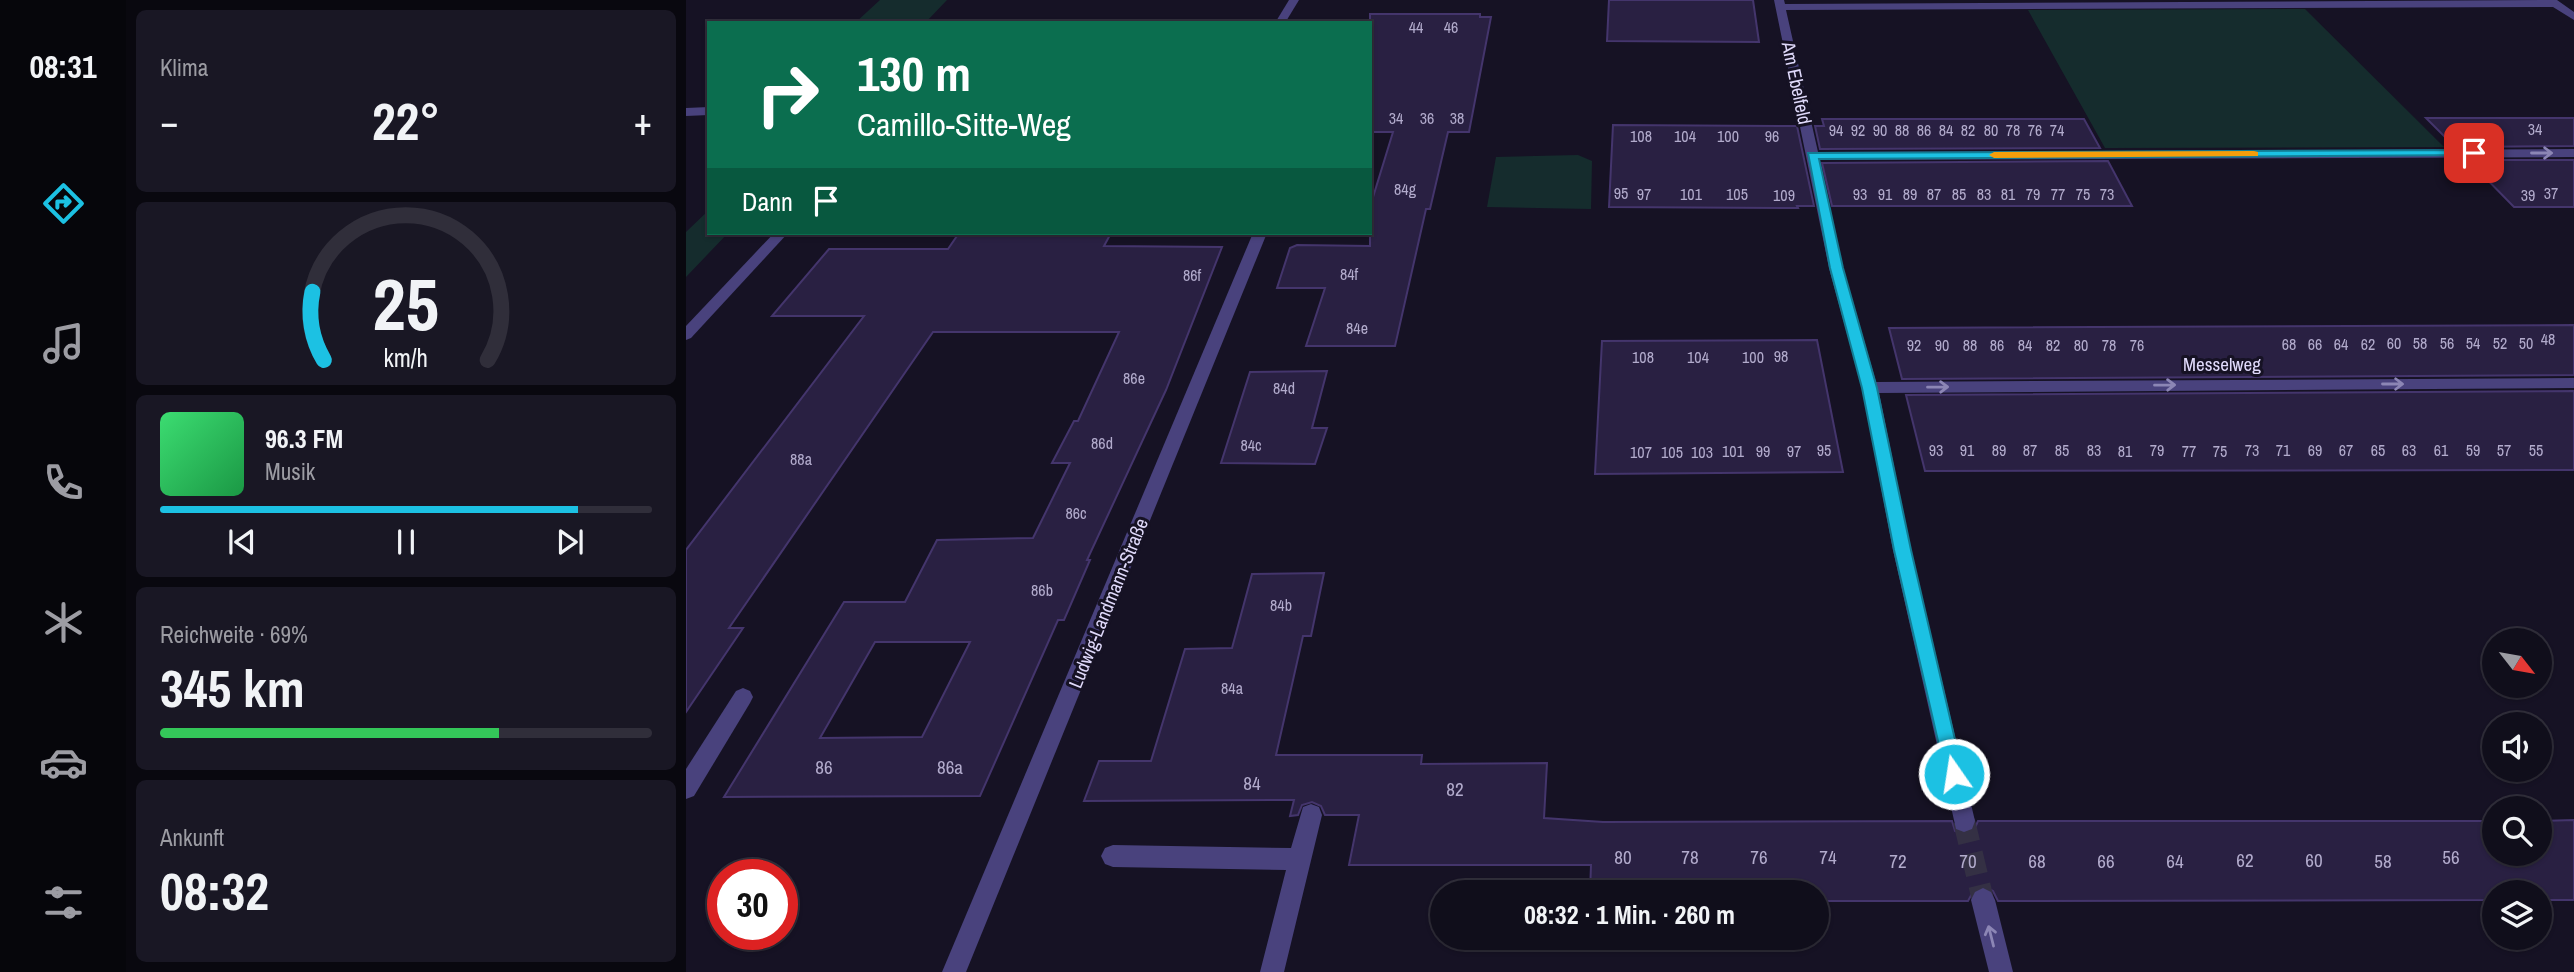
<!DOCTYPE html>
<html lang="de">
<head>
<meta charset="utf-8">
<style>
	body { margin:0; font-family:"Archivo Narrow",sans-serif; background:#191724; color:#f1f3f6; height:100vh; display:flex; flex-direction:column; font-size:26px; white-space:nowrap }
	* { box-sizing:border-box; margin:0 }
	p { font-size:23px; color:#9c9ca3 }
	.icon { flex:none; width:38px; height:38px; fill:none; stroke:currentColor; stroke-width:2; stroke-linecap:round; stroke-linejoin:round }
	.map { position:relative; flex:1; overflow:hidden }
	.sheet { display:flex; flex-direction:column; gap:10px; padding:10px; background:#09080f; width:560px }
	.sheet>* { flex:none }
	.top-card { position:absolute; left:21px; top:21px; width:665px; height:214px; border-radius:0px; box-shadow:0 2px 5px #0004,0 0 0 2px #302e3a; background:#0b6e4f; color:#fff; overflow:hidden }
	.needle { width:46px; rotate:121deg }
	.tools { position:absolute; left:1796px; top:628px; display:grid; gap:14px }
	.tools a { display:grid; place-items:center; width:70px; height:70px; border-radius:50%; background:#100e1b; box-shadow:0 2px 5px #0004,0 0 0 2px #302e3a; font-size:35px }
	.speed { position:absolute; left:21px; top:859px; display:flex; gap:14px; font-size:35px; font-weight:700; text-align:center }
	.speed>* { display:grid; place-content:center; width:91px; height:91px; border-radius:50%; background:#100e1b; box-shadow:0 2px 5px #0004,0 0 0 2px #302e3a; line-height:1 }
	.speed .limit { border:10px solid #d22; background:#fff; color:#111 }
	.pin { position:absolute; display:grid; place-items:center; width:60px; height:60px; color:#fff; margin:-30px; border-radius:14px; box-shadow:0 4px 10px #0006 }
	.me { position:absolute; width:77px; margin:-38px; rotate:347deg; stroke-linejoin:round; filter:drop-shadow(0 0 5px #0008) }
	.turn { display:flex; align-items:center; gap:24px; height:147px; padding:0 35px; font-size:32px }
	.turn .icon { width:91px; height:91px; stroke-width:2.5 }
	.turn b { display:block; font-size:49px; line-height:60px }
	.then { display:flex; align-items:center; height:66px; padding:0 35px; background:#0003; gap:14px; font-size:26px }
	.big { font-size:52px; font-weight:800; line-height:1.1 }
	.sheet .widget { flex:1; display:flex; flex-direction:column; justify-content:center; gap:10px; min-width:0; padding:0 24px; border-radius:10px; background:#191724 }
	.sheet .dial { align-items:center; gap:0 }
	.dial svg { height:182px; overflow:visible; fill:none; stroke:#302e3a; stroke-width:7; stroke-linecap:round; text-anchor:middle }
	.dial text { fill:#f1f3f6; stroke:none }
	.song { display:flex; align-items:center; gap:21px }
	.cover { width:84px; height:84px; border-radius:10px; background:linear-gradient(135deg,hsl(140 70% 55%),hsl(140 70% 35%)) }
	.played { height:7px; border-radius:4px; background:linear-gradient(90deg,#1cc1e3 85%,#302e3a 85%) }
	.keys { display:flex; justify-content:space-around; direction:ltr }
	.heat { display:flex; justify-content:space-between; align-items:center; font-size:38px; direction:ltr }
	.charge { height:10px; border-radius:5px; background:linear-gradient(90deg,#34c759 69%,#302e3a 0) }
	.trip { position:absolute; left:744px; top:880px; width:399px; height:70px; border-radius:35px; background:#100e1b; box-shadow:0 2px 5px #0004,0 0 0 2px #302e3a; font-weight:800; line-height:70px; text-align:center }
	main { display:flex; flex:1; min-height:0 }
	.tabs { display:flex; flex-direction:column; width:126px; justify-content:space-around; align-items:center; background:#06060b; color:#9c9ca3 }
	.tabs .icon { width:49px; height:49px }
	.tabs .current { color:#1cc1e3 }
	.tabs b { font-size:32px; color:#f1f3f6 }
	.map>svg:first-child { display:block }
	.green { fill:#152c2d }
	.building { fill:#292042; stroke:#44356c; stroke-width:2; fill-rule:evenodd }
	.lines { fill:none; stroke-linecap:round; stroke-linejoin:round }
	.minor-tunnel { stroke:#343044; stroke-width:22; stroke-dasharray:22 11; stroke-linecap:butt }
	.service { fill:#49427d; fill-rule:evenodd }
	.minor { fill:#49427d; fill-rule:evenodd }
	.oneway { stroke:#8c86b5 }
	.route { fill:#1cc1e3; stroke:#127d94; stroke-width:2 }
	.slow { fill:#f59e0b }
	.labels { text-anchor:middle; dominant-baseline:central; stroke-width:6; stroke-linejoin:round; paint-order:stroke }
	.number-label { font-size:16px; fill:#b2abcc }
	.street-label { font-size:19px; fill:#dfd9fa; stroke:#161224 }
	.near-number-label { font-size:19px; fill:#b2abcc }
</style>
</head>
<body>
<main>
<nav class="tabs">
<b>08:31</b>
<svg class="icon current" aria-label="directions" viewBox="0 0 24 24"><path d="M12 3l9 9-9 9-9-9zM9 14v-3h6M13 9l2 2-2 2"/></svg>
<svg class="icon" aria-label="music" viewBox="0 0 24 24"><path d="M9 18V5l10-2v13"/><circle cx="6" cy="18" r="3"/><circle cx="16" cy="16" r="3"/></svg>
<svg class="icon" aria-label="phone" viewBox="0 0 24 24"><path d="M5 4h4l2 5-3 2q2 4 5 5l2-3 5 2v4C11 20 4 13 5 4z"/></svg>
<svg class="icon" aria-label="climate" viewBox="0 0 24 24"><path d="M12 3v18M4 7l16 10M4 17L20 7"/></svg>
<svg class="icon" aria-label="car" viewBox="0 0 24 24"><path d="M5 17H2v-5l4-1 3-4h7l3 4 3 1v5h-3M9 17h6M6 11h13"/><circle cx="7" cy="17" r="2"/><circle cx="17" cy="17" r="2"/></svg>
<svg class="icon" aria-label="filters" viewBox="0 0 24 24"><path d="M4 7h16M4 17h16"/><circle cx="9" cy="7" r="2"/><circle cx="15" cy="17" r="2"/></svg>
</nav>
<section class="sheet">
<div class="widget"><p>Klima</p>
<div class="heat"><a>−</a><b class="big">22°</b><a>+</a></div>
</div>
<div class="widget dial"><svg viewBox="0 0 100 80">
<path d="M14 69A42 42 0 1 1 86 69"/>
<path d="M14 69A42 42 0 0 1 9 39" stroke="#1cc1e3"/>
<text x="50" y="56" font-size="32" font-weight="700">25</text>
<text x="50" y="72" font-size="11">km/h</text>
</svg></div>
<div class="widget">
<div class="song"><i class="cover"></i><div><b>96.3 FM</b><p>Musik</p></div></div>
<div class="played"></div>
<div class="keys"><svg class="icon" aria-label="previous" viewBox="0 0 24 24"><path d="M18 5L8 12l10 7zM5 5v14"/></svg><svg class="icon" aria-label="pause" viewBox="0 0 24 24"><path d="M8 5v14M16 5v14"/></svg><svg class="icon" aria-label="next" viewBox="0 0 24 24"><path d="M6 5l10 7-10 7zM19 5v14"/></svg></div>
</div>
<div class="widget"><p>Reichweite · 69%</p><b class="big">345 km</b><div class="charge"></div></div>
<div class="widget"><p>Ankunft</p><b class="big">08:32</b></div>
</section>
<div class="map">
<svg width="1888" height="972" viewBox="0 0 1888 972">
	<rect width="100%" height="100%" fill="#161224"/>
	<!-- green -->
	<g class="green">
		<polygon points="194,0 261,0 239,23 169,23"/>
		<polygon points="1619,9 1758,147 1419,148 1342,10"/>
		<polygon points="892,155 906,161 905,209 801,207 810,157"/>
		<polygon points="23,210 23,233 42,233 0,277 0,232"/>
	</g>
	<!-- building -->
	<g class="building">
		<polygon points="923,0 1067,0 1073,42 921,41"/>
		<polygon points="684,14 794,14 794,17 805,17 783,132 762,132 744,209 740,209 709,346 620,346 639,288 591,288 604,248 611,245 684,246 684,207 707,132 684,132"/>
		<polygon points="1740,118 1888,118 1888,146 1769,147"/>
		<polygon points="1136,119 1398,119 1414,148 1134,149 1129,126 1138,126"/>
		<polygon points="927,125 1111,126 1128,206 1111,206 1112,208 923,207"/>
		<polygon points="1782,160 1888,160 1888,207 1828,207"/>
		<polygon points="1422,161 1446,206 1146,206 1136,163"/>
		<path d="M273 233 424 235 418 246 536 247 480 390 401 560H404L378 620H372L294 796 38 797 158 602H219L251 540 347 538 384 463H366L388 421H392L433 332H247L43 628H57L0 712V550L178 316H86L143 249H262ZM189 642H284L236 737 134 738Z"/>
		<polygon points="1888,325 1888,375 1216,379 1203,328"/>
		<polygon points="1131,340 1157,472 909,474 916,341"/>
		<polygon points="641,371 626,428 641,428 629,464 535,463 564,372"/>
		<polygon points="1888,391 1888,470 1239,471 1220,395"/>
		<polygon points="638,573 625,636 617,636 590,755 736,755 735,764 861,763 858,818 917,822 1266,821 1269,831 1279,834 1288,830 1292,821 1808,821 1808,854 1853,854 1853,821 1888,820 1888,900 1853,900 1853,892 1808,892 1808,900 1312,901 1307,891 1298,886 1288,890 1282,901 1130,901 1130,892 904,892 905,865 663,865 673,815 639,815 635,806 626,802 616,805 612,815 604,816 608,800 398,801 413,761 465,761 499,649 546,648 566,574"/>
	</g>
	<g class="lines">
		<!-- minor-tunnel -->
		<polyline class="minor-tunnel" points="1278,821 1297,900"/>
		<!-- service -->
		<g class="service">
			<polygon points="23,107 23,115 0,116 0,108"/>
			<polygon points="57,688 64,691 67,697 64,703 8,796 0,799 0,769 50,691"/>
			<polygon points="625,804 633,807 636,815 598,972 574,972 600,870 427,867 419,864 415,856 419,848 427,845 605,848 617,807"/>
		</g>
		<!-- minor -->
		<g class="minor">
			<polygon points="603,0 613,0 599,23 589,23"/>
			<polygon points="1088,0 1098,0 1099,4 1871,0 1888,12 1888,20 1867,7 1100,10 1132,152 1888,149 1888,157 1133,160 1157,268 1190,382 1888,378 1888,388 1193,393 1225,550 1289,821 1286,829 1278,832 1270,829 1207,550 1176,388 1143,268"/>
			<polygon points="88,233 102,233 5,338 0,340 0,326"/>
			<polygon points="567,233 581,233 280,972 256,972"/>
			<polygon points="1297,888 1305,892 1309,900 1327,972 1303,972 1285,900 1289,892"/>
		</g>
	</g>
	<!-- one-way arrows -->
	<defs><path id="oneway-shaft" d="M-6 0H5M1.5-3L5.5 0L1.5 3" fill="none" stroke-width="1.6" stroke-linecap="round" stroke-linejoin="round" transform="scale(1.75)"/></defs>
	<g class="oneway">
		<use href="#oneway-shaft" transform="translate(1856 153)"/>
		<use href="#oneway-shaft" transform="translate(1707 384)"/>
		<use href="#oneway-shaft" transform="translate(1479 385) rotate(-1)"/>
		<use href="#oneway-shaft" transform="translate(1252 387) rotate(-1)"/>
		<use href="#oneway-shaft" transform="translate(1305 936) rotate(-104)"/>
	</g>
	<!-- route -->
	<polygon class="route" points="1788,150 1794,153 1792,155 1133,159 1157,268 1191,388 1225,550 1277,774 1275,780 1268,783 1261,780 1208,550 1176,388 1144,268 1122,153"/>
	<!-- slow -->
	<polygon class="slow" points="1568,151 1572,152 1572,156 1308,158 1303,155 1308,152"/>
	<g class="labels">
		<!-- number labels -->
		<g class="number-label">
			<text x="730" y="27">44</text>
			<text x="765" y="27">46</text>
			<text x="710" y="118">34</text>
			<text x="741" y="118">36</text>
			<text x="771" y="118">38</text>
			<text x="1849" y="129">34</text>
			<text x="1150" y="130">94</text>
			<text x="1172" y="130">92</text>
			<text x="1194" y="130">90</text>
			<text x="1216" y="130">88</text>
			<text x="1238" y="130">86</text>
			<text x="1260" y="130">84</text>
			<text x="1282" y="130">82</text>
			<text x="1305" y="130">80</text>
			<text x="1327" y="130">78</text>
			<text x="1349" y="130">76</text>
			<text x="1371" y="130">74</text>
			<text x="955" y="136">108</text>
			<text x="999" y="136">104</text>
			<text x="1042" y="136">100</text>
			<text x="1086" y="136">96</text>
			<text x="719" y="189">84g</text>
			<text x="935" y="193">95</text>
			<text x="1865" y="193">37</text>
			<text x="958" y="194">97</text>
			<text x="1005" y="194">101</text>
			<text x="1051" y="194">105</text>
			<text x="1174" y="194">93</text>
			<text x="1199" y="194">91</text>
			<text x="1224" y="194">89</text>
			<text x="1248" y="194">87</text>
			<text x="1273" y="194">85</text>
			<text x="1298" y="194">83</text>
			<text x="1322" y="194">81</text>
			<text x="1347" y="194">79</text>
			<text x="1372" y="194">77</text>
			<text x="1397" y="194">75</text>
			<text x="1421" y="194">73</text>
			<text x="1098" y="195">109</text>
			<text x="1842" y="195">39</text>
			<text x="663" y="274">84f</text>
			<text x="506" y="275">86f</text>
			<text x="671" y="328">84e</text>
			<text x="1862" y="339">48</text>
			<text x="1708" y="343">60</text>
			<text x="1734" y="343">58</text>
			<text x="1761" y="343">56</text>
			<text x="1787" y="343">54</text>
			<text x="1814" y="343">52</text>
			<text x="1840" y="343">50</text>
			<text x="1603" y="344">68</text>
			<text x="1629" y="344">66</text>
			<text x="1655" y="344">64</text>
			<text x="1682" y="344">62</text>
			<text x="1228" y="345">92</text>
			<text x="1256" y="345">90</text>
			<text x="1284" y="345">88</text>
			<text x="1311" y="345">86</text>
			<text x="1339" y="345">84</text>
			<text x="1367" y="345">82</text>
			<text x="1395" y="345">80</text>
			<text x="1423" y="345">78</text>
			<text x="1451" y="345">76</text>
			<text x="1095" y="356">98</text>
			<text x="957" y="357">108</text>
			<text x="1012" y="357">104</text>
			<text x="1067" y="357">100</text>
			<text x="448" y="378">86e</text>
			<text x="598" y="388">84d</text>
			<text x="416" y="443">86d</text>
			<text x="565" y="445">84c</text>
			<text x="1138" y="450">95</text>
			<text x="1250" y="450">93</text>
			<text x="1281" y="450">91</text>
			<text x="1313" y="450">89</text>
			<text x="1344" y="450">87</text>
			<text x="1376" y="450">85</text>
			<text x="1408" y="450">83</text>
			<text x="1471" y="450">79</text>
			<text x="1566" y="450">73</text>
			<text x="1597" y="450">71</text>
			<text x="1629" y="450">69</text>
			<text x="1660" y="450">67</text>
			<text x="1692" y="450">65</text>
			<text x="1723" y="450">63</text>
			<text x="1755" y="450">61</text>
			<text x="1787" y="450">59</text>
			<text x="1818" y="450">57</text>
			<text x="1850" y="450">55</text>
			<text x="1047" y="451">101</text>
			<text x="1077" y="451">99</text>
			<text x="1108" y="451">97</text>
			<text x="1439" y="451">81</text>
			<text x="1503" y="451">77</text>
			<text x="1534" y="451">75</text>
			<text x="955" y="452">107</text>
			<text x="986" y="452">105</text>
			<text x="1016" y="452">103</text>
			<text x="115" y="459">88a</text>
			<text x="390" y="513">86c</text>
			<text x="356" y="590">86b</text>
			<text x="595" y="605">84b</text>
			<text x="546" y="688">84a</text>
		</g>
		<!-- street labels -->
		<g class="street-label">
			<text transform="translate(1111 83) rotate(78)">Am Ebelfeld</text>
			<text x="1536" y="364">Messelweg</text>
			<text transform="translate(422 603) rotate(-68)">Ludwig-Landmann-Straße</text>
		</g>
		<!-- near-number labels -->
		<g class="near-number-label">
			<text x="138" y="767">86</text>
			<text x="264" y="767">86a</text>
			<text x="566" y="783">84</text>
			<text x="769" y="789">82</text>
			<text x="937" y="857">80</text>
			<text x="1004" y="857">78</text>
			<text x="1073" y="857">76</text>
			<text x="1142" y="857">74</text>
			<text x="1765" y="857">56</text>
			<text x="1559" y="860">62</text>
			<text x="1628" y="860">60</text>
			<text x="1212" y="861">72</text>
			<text x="1282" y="861">70</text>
			<text x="1351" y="861">68</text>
			<text x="1420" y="861">66</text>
			<text x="1489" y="861">64</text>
			<text x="1697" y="861">58</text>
		</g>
	</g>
</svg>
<div class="tools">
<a><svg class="needle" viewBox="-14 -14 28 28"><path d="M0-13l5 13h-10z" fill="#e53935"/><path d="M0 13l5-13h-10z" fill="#9c9ca3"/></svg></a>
<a><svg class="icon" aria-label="sound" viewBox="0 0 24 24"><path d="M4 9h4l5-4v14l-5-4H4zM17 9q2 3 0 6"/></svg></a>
<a><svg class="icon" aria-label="search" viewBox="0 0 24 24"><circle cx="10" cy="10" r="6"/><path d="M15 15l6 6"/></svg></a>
<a><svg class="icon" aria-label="layers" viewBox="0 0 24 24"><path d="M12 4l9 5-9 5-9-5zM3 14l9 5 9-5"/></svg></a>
</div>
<div class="speed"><div class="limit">30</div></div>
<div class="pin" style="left:1788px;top:153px;background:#d93025"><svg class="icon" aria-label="arrive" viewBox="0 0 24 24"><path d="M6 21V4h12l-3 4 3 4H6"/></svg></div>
<svg class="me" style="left:1268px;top:774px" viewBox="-20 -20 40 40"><circle r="17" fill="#1cc1e3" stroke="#fff" stroke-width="3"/><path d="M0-11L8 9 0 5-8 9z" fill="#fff"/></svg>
<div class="trip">08:32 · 1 Min. · 260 m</div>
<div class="top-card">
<div class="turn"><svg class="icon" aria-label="right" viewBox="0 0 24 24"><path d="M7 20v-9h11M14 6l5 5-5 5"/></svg><div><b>130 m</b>Camillo-Sitte-Weg</div></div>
<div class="then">Dann<svg class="icon" aria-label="arrive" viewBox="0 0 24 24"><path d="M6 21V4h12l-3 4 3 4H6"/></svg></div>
</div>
</div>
</main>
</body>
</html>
